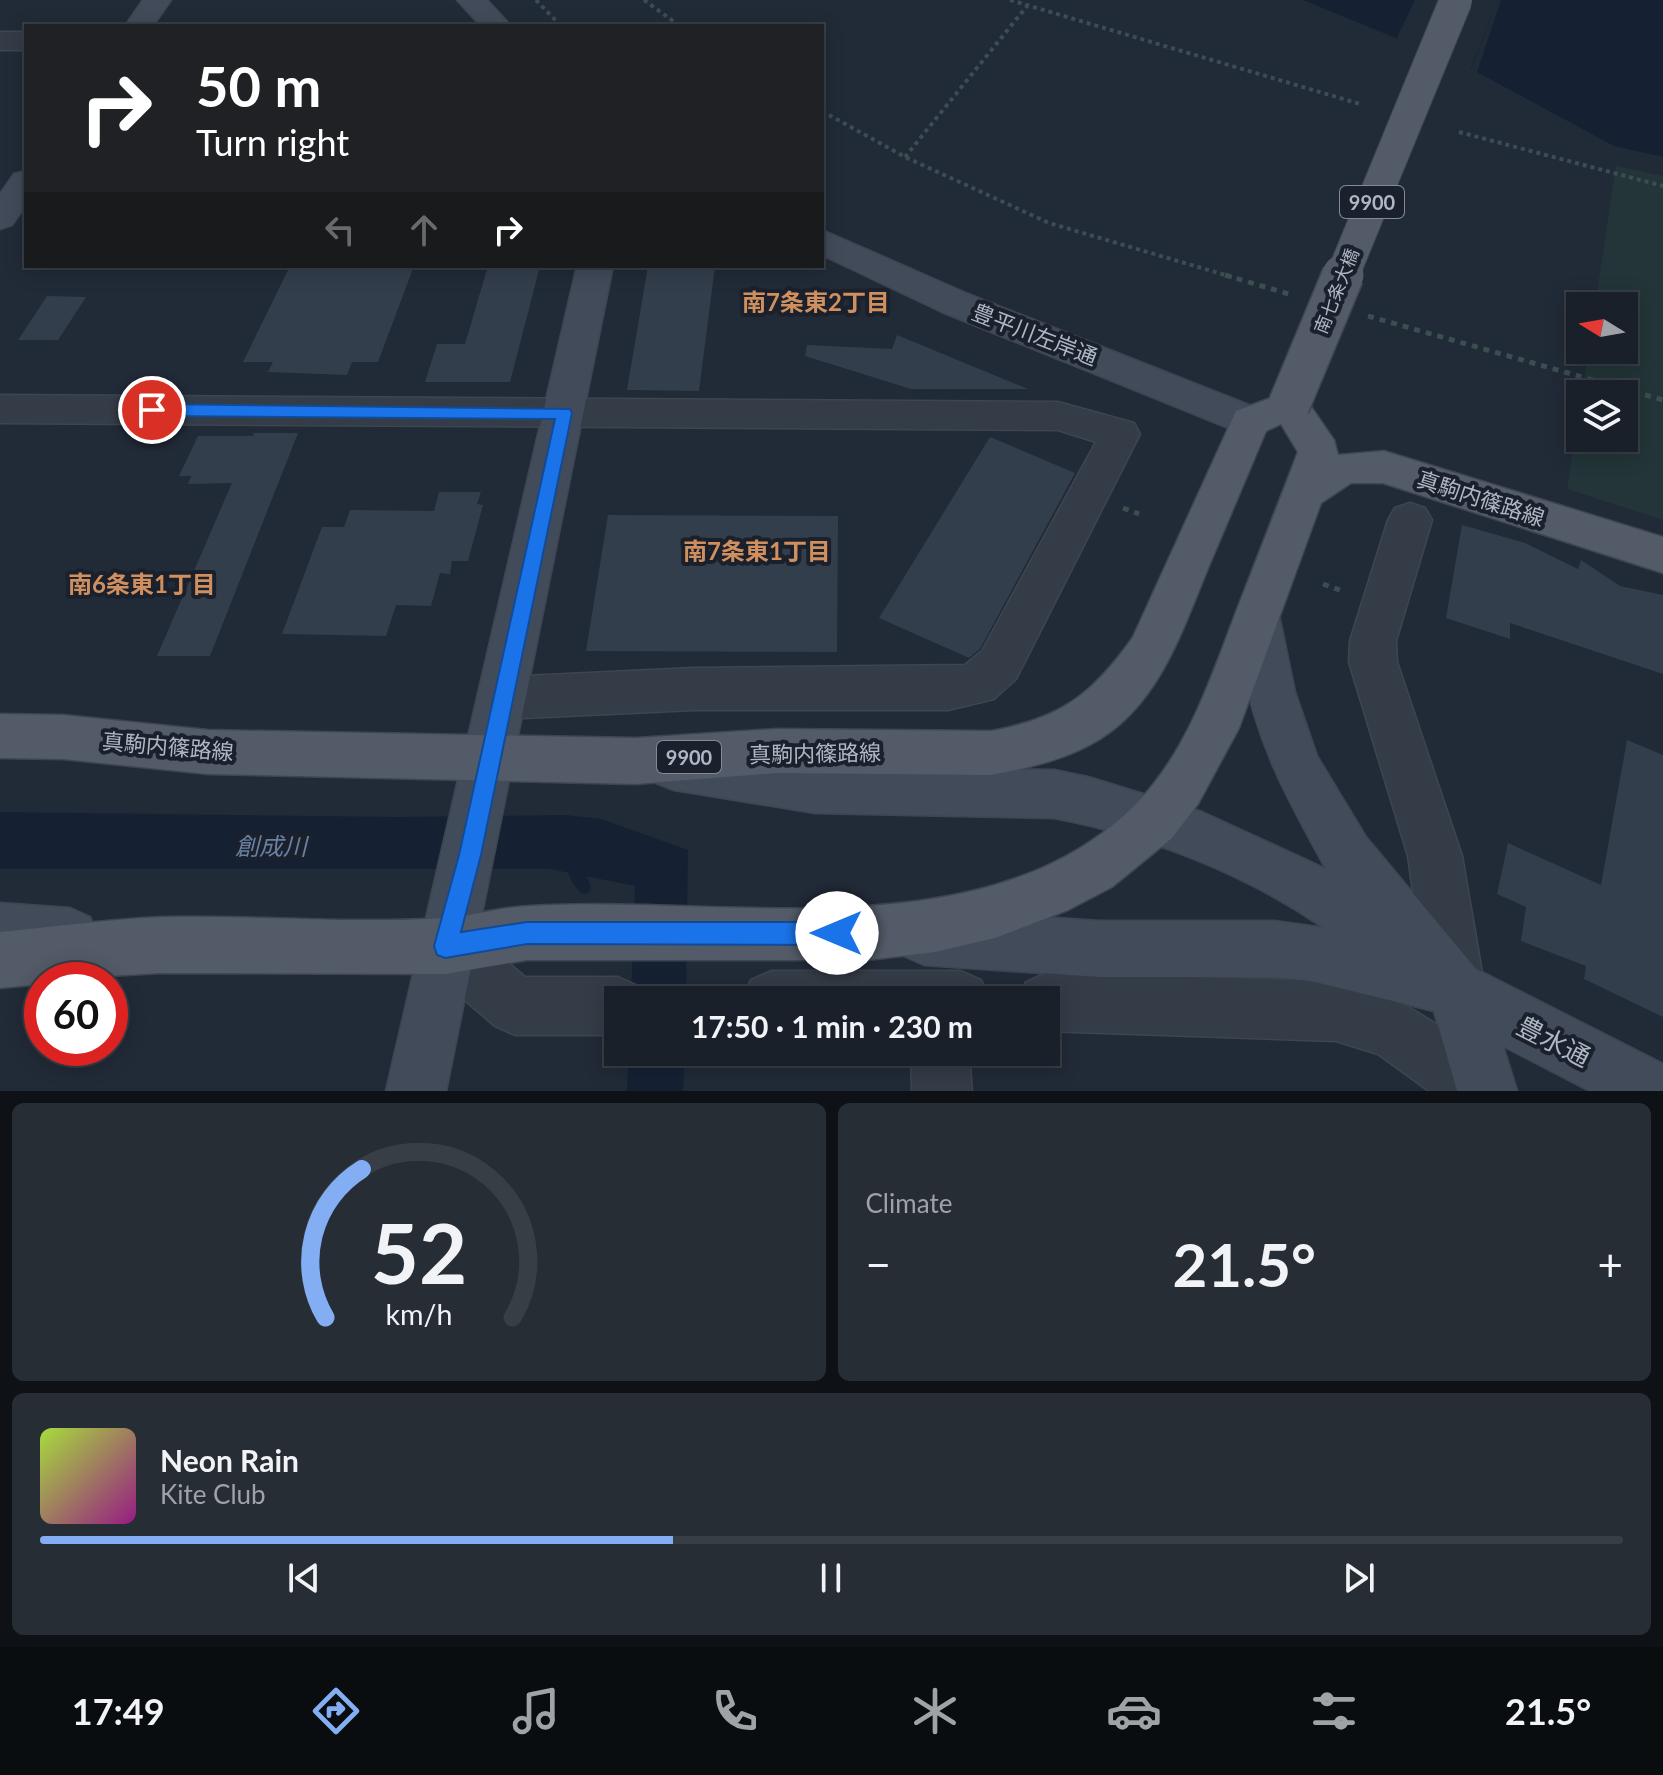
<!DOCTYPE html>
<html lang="en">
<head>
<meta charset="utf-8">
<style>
	body { margin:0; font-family:Lato,"Noto Sans JP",sans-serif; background:#262d35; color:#f1f3f6; height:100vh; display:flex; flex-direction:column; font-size:30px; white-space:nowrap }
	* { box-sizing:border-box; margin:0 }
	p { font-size:26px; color:#9fa3a8 }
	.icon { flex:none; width:44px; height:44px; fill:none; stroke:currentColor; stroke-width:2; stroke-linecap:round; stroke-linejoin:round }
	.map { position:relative; height:1091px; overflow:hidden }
	.sheet { display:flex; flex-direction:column; gap:12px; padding:12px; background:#0e1217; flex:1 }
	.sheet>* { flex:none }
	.hud { position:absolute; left:24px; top:24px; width:800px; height:244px; border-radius:0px; box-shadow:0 4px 20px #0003,0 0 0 2px #373e46; background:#202124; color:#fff; overflow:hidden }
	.needle { width:52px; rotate:281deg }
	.controls { position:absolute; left:1566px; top:292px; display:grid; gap:16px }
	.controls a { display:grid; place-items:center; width:72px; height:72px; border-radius:0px; background:#192029; box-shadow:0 4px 20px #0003,0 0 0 2px #373e46; font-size:40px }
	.speed { position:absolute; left:24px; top:962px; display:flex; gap:16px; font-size:40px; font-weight:700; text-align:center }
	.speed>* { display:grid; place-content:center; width:104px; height:104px; border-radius:50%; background:#192029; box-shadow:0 4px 20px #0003,0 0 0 2px #373e46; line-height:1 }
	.speed .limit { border:12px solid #d22; background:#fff; color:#111 }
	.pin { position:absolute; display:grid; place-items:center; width:68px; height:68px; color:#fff; margin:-34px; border:4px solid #fff; border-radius:50%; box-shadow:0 2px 8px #0007 }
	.me { position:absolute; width:88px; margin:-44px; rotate:270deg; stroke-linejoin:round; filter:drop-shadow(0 0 6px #0008) }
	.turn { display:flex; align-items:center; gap:28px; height:168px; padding:0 40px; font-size:36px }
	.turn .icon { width:104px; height:104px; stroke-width:2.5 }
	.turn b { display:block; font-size:56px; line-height:68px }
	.lanes { display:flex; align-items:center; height:76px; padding:0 40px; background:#0003; justify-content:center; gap:40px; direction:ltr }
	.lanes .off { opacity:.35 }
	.big { font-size:60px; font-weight:700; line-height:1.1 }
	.sheet .widget { flex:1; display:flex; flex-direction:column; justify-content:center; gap:12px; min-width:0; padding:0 28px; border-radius:12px; background:#262d35 }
	.sheet .dial { align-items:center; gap:0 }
	.dial svg { height:208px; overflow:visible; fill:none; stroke:#373e46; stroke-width:7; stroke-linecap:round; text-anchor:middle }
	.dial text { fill:#f1f3f6; stroke:none }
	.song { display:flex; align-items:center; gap:24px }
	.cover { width:96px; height:96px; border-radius:12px; background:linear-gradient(135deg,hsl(80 70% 55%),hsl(310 70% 35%)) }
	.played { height:8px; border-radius:4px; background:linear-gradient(90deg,#83aef4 40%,#373e46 40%) }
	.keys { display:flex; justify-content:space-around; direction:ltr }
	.heat { display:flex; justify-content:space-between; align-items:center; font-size:44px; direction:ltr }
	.sheet .tiles { flex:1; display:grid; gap:12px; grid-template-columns:1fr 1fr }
	.widget:last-child { grid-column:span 2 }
	.trip { position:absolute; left:604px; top:986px; width:456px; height:80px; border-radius:0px; background:#192029; box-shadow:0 4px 20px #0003,0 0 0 2px #373e46; font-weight:700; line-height:80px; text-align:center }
	.menu { display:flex; height:128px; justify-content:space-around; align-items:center; background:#0a0d10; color:#9fa3a8 }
	.menu .icon { width:56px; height:56px }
	.menu .active { color:#83aef4 }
	.menu b { font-size:36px; color:#f1f3f6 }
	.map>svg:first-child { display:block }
	.green { fill:#233538 }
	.water { fill:#152133 }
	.pier { fill:#212a37 }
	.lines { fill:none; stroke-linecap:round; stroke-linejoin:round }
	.stream { fill:#152133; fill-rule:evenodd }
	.building { fill:#333e4d }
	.street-casing { stroke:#3d4551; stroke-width:3 }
	.secondary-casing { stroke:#3d4551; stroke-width:3 }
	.primary-casing { stroke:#3d4551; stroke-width:3 }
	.path-far1 { stroke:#3b4e50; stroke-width:4; stroke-dasharray:4 4; stroke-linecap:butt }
	.path { stroke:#3b4e50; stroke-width:5; stroke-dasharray:6 6; stroke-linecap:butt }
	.street { fill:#343c47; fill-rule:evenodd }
	.secondary { fill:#424b5a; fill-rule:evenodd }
	.primary { fill:#525b67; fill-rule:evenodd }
	.primary-bridge-far1-casing { stroke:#3d4551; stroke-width:34; stroke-linecap:butt }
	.primary-bridge-casing { stroke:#3d4551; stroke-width:44; stroke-linecap:butt }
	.primary-bridge-far1 { stroke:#525b67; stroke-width:32 }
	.primary-bridge { stroke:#525b67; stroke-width:41 }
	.route { fill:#1a73e8; stroke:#114b97; stroke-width:2 }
	.labels { text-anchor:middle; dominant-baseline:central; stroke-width:8; stroke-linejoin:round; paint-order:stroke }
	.far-street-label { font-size:18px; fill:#aeb7c4; stroke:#1a212c }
	.shield { fill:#1a212c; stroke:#828a96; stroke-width:2 }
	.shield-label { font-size:20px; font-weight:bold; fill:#aeb7c4 }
	.street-label { font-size:22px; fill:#aeb7c4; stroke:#1a212c }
	.neighbourhood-label { font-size:24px; font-weight:bold; fill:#d08f5e; stroke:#1a212c }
	.water-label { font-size:24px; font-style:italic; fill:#6881a2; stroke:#1a212c }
	.near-street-label { font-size:26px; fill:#aeb7c4; stroke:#1a212c }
</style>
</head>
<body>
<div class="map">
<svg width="1663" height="1091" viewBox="0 0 1663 1091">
	<rect width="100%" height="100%" fill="#212a37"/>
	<!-- green -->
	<polygon class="green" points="1616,166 1663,176 1663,520 1567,489 1580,404 1580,438 1624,438 1624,394 1582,394 1588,350 1624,350 1624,306 1595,306"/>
	<!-- water -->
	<g class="water">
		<polygon points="1303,0 1498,0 1471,69"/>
		<polygon points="1501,0 1663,0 1663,157 1614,146 1477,72"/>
		<polygon points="0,812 397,817 566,815 601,819 688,850 686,1000 631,1000 635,886 550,869 0,869"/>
		<polygon points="629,1052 685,1052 683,1091 627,1091"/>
	</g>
	<!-- pier -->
	<polygon class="pier" points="1415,0 1498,0 1469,73 1395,42"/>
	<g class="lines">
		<!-- stream -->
		<path class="stream" d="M571 856C581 860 587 877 591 887L589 892 584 894C574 890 568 873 564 863L566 858Z"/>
	</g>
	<!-- building -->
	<g class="building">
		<polygon points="290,266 414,266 378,362 352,362 347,375 268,372 273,362 243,362"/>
		<polygon points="488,266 540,266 510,382 425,382 437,344 465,344"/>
		<polygon points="648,266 715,266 699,391 627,390"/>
		<polygon points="47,296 86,297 58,340 18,340"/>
		<polygon points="897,335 1028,389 911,389 805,356 807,345 892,349"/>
		<polygon points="254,433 298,433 210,656 157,656 232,483 188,484 191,476 179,476 198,436 253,436"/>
		<polygon points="990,437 1075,473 980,649 969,658 879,618"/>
		<polygon points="439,492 481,492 477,504 483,505 468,561 452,561 450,574 440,573 431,606 396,605 386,636 282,634 322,527 344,527 350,510 434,511"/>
		<polygon points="608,515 838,516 837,652 586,651"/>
		<polygon points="1462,525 1525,543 1578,569 1581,560 1620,586 1663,595 1663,674 1510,623 1510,639 1446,618"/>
		<polygon points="1627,740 1663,755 1663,1017 1584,979 1586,966 1521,941 1526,907 1497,894 1508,843 1601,885"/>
	</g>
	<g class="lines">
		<defs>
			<g id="street">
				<rect x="0" y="32" width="26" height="18"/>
				<polygon points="0,395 1058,402 1134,423 1140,434 1016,679 994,699 948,710 694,710 504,719 487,713 480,698 487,683 504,677 694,668 965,665 982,651 1096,442 1058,430 0,423"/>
				<polygon points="1410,503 1425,508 1432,520 1396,641 1397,662 1462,856 1485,990 1476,1010 1456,1019 1436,1010 1427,990 1408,856 1349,662 1350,641 1388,520 1395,508"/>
				<polygon points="445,918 465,926 525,977 618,977 638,986 644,1000 618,1000 618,1035 515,1035 495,1026 425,966 417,946 425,926"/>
				<polygon points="771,971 961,971 981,980 990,1000 742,1000 751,980"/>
				<polygon points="1046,973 1301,980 1362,989 1405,1005 1446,1030 1496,1070 1505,1091 1429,1091 1378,1054 1336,1041 1046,1031 1046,1000 1018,1000 1026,982"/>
				<polygon points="911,1052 969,1052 972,1091 912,1091"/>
			</g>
			<g id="secondary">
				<polygon points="143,0 171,0 153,26 125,26"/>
				<polygon points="457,0 487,0 511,26 481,26"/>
				<polygon points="26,171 26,205 12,225 0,229 0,194 14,174"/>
				<polygon points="822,230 968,294 1264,411 1270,421 1264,431 1250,436 1236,431 942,312 822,255"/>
				<polygon points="577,266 613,266 446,1091 386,1091"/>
				<path d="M1257 601 1273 606 1280 620 1295 692 1317 756 1366 837 1476 969 1663 1064V1091H1590L1503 1046 1517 1091H1457L1434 1011 1311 981 1275 977H1100L924 965 904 956 896 937 904 918 924 909 1100 921H1275L1324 928C1244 873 1149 836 1054 818L815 813 674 790 656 783 649 767 656 751 674 744 815 767 1054 770 1088 777 1202 812 1326 869C1286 797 1256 742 1241 660 1238 640 1232 624 1241 606Z"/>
				<polygon points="0,903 70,908 90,917 98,936 90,955 70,964 0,957"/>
			</g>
			<path id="primary" d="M1289 391 1303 395 1334 440 1338 455 1384 451 1663 537V573L1383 483H1351L1321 503 1239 728 1198 804 1172 838 1112 887 1068 910 995 938 935 952 868 960H527L445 974 160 973 42 980V984L0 988V932C54 927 109 919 163 917 256 915 351 924 444 918 472 916 500 907 529 906 719 894 986 955 1136 804 1187 752 1211 678 1236 612 1257 558 1278 505 1298 452L1281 424 1266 431C1247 476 1228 521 1209 566 1183 628 1161 701 1100 739 1068 759 1029 768 991 775L777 773 636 784 208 774 63 759 0 758V714L63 715 208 730 636 738 777 729 991 731C1061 718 1092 695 1133 637L1236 411Z"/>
		</defs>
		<!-- street casing -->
		<use href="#street" class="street-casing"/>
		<!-- secondary casing -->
		<use href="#secondary" class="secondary-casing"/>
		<!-- primary casing -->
		<use href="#primary" class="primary-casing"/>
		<!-- path-far1 -->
		<g class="path-far1">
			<polyline points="536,0 561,26"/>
			<polyline points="644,0 680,26"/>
			<polyline points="1010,0 1360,104"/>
			<polyline points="822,111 905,157 1049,223 1232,277"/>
			<polyline points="1459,132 1663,186"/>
			<polyline points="905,157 1027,6"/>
		</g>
		<!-- path -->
		<g class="path">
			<polyline points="1225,275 1292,295"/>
			<polyline points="1368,316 1663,400"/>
			<polyline points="1123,508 1139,514"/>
			<polyline points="1323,584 1345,592"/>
		</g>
		<!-- street -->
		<use href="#street" class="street"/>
		<!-- secondary -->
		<use href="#secondary" class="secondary"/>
		<!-- primary -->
		<use href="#primary" class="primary"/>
		<defs>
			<polyline id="primary-bridge-far1" points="1342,277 1456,0"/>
			<polyline id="primary-bridge" points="1289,405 1343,275"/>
		</defs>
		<!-- primary-bridge-far1 casing -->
		<use href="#primary-bridge-far1" class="primary-bridge-far1-casing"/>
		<!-- primary-bridge casing -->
		<use href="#primary-bridge" class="primary-bridge-casing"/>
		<!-- primary-bridge-far1 -->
		<use href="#primary-bridge-far1" class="primary-bridge-far1"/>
		<!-- primary-bridge -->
		<use href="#primary-bridge" class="primary-bridge"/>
	</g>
	<!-- route -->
	<polygon class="route" points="152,404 570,409 572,413 481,855 461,932 527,922 837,922 845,925 848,933 845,941 837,945 527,944 445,958 437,955 434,946 459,855 555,419 152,416 144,410"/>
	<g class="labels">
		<!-- far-street labels -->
		<g class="far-street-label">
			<text transform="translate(1336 291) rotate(-68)">南七条大橋</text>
		</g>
		<!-- shield labels -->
		<g class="shield">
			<rect x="1340" y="186" width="64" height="32" rx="6"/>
			<rect x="657" y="741" width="64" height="32" rx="6"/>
		</g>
		<g class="shield-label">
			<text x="1372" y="202">9900</text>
			<text x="689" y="757">9900</text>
		</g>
		<!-- street labels -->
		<g class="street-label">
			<text transform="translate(1035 334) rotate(21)">豊平川左岸通</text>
			<text transform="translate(1481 498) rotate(18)">真駒内篠路線</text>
			<text transform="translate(168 746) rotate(5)">真駒内篠路線</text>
			<text transform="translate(815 753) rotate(-1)">真駒内篠路線</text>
		</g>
		<!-- neighbourhood labels -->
		<g class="neighbourhood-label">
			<text x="816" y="301">南7条東2丁目</text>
			<text x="757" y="550">南7条東1丁目</text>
			<text x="142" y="583">南6条東1丁目</text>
		</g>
		<!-- water labels -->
		<g class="water-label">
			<text x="271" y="845">創成川</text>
		</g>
		<!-- near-street labels -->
		<g class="near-street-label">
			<text transform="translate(1554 1041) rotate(27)">豊水通</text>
		</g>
	</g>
</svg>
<div class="controls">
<a><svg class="needle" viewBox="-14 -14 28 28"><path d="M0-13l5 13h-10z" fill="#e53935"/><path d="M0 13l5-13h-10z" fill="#9fa3a8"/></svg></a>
<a><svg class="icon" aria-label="layers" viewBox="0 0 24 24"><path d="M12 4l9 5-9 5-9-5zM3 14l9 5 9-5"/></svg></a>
</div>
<div class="speed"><div class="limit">60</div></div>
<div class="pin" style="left:152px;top:410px;background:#d93025"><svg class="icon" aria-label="arrive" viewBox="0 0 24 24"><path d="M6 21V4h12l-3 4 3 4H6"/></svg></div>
<svg class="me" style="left:837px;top:933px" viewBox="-20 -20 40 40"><circle r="19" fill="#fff"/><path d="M0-13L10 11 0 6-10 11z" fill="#1a73e8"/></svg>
<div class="trip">17:50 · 1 min · 230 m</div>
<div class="hud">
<div class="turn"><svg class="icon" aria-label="right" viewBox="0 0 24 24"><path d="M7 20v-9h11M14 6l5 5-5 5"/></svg><div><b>50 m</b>Turn right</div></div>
<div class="lanes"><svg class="icon off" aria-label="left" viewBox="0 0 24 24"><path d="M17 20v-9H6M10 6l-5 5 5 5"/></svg><svg class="icon off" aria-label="ahead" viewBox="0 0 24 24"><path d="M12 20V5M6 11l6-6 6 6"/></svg><svg class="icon" aria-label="right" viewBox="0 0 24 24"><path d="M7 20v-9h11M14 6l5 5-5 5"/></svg></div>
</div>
</div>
<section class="sheet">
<div class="tiles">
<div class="widget dial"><svg viewBox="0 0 100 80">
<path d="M14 69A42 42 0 1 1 86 69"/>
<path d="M14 69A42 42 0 0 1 28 12" stroke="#83aef4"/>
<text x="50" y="56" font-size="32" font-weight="700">52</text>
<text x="50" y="72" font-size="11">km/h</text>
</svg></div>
<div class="widget"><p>Climate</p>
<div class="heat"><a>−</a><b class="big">21.5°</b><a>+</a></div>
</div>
<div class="widget">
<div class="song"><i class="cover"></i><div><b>Neon Rain</b><p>Kite Club</p></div></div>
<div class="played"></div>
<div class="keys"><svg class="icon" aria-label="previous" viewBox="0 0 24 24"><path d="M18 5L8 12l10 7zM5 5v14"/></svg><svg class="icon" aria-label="pause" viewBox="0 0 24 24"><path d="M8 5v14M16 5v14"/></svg><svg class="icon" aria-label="next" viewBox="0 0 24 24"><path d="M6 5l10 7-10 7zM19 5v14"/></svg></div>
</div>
</div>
</section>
<nav class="menu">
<b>17:49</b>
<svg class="icon active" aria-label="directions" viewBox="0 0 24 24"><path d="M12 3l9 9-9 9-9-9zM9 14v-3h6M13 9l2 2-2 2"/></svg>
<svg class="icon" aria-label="music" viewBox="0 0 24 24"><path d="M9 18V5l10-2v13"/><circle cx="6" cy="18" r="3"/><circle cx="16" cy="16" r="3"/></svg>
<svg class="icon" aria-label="phone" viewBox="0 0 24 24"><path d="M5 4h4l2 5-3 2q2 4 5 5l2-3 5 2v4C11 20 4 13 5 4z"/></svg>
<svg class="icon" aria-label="climate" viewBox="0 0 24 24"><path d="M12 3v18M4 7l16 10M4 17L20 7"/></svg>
<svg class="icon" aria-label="car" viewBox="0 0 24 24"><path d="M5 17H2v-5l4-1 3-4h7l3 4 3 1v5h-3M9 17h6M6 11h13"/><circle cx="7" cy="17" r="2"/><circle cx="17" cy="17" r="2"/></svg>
<svg class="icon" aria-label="filters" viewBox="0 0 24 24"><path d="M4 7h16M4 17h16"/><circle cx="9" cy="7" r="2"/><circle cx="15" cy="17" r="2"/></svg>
<b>21.5°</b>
</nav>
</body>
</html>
